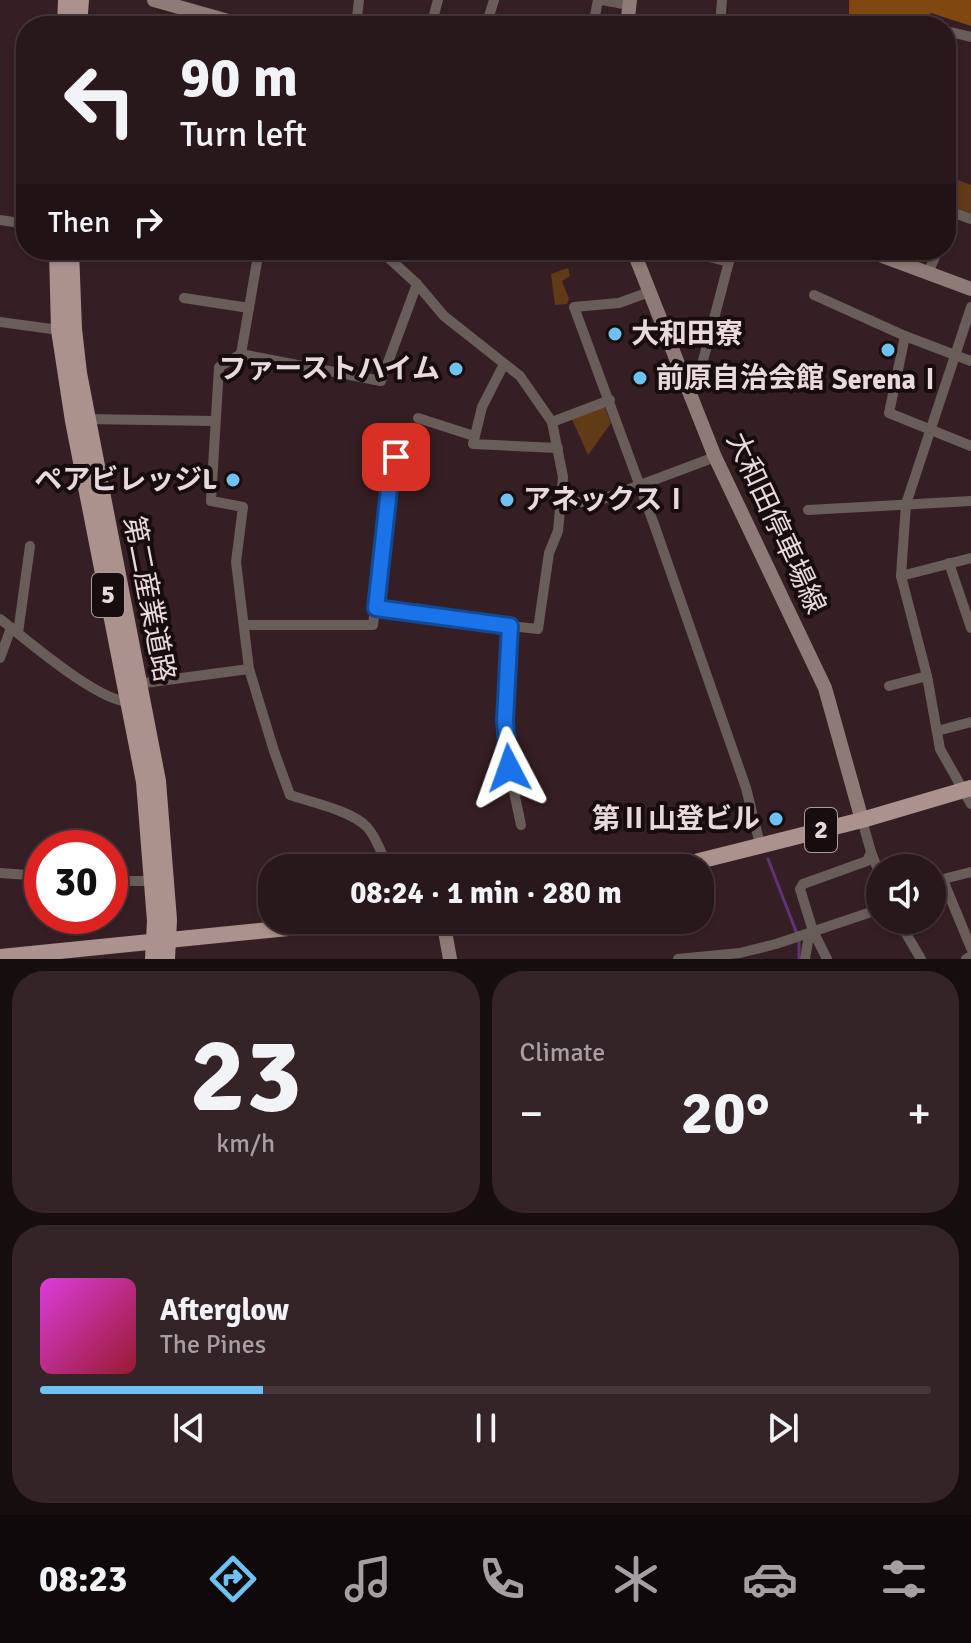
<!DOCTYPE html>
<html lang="en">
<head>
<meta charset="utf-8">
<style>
	body { margin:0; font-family:Signika,"Noto Sans JP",sans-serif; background:#342428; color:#f1f3f6; height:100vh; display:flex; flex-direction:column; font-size:30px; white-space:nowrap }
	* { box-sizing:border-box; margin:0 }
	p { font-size:26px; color:#a59fa3 }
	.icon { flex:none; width:44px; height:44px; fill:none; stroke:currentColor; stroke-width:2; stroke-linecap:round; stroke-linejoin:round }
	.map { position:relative; height:959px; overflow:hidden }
	.panel { display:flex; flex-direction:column; gap:12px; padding:12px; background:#160d0f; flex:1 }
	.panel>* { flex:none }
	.top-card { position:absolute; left:16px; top:16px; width:940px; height:244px; border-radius:32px; box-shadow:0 2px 6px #0004,0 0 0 2px #44363a; background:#28171b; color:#f1f3f6; overflow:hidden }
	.buttons { position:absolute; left:866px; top:854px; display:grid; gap:16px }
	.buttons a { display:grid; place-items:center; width:80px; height:80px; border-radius:50%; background:#28171b; box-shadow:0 2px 6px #0004,0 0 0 2px #44363a; font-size:40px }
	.speed { position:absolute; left:24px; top:830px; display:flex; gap:16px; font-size:40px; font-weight:700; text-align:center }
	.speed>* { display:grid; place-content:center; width:104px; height:104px; border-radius:50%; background:#28171b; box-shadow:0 2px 6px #0004,0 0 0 2px #44363a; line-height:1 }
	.speed .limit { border:12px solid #d22; background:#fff; color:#111 }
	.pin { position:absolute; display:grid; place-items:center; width:68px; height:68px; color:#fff; margin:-34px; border-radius:16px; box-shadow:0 4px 12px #0006 }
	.me { position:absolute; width:88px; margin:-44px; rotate:356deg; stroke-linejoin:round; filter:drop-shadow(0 0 6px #0008) }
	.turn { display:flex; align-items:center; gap:28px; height:168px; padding:0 32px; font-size:36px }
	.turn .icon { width:104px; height:104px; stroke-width:2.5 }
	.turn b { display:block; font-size:56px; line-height:68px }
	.then { display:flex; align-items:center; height:76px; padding:0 32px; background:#0003; gap:16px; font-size:30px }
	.big { font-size:60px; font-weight:700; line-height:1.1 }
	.panel .widget { flex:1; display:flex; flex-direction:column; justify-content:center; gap:12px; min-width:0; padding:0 28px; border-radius:32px; background:#342428 }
	.panel .dial { align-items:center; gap:0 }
	.dial b { font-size:104px; line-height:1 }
	.song { display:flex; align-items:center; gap:24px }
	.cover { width:96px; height:96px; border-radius:12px; background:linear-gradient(135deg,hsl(300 70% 55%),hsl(350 70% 35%)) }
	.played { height:8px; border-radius:4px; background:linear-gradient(90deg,#6dc2f3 25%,#44363a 25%) }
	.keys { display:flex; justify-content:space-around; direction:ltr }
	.heat { display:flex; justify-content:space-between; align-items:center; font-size:44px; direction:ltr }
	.panel .tiles { flex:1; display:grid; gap:12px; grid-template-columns:1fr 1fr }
	.widget:last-child { grid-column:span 2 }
	.trip { position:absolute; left:258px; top:854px; width:456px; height:80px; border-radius:32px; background:#28171b; box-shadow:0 2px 6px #0004,0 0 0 2px #44363a; font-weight:700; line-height:80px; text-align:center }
	.tab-bar { display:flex; height:128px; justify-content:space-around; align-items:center; background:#10090b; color:#a59fa3 }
	.tab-bar .icon { width:56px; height:56px }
	.tab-bar .on { color:#6dc2f3 }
	.tab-bar b { font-size:36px; color:#f1f3f6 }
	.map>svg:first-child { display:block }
	.green { fill:#613a17 }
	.forest { fill:#804810 }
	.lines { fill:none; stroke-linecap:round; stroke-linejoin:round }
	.stream { stroke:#63317a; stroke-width:3 }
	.street { stroke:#695d5a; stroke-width:10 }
	.secondary { stroke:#8e7b77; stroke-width:14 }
	.primary { stroke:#ab928d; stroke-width:16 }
	.route-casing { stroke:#114b97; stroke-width:20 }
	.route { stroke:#1a73e8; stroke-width:14 }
	.poi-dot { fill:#6dc2f3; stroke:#170d0f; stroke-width:3 }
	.labels { text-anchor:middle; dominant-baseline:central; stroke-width:8; stroke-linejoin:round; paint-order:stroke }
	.shield { fill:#170d0f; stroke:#ab9c9e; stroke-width:2 }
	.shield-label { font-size:26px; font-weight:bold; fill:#ead9dc }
	.poi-label { font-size:28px; font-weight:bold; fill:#ead9dc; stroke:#170d0f; text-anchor:start }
	.street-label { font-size:28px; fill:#ead9dc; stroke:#170d0f }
</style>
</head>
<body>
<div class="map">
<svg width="971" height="959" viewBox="0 0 971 959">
	<rect width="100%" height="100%" fill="#361f24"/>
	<!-- green -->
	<g class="green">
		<polygon points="958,180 971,185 971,214 948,205"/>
		<polygon points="568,268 570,276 562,281 569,299 567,304 555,305 551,274"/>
		<polygon points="604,405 611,423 588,455 571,417"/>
	</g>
	<!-- forest -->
	<polygon class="forest" points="849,0 971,0 971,26 931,13 917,26 849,26"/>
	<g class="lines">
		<!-- stream -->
		<g class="stream">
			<polyline points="768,859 797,934"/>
			<polyline points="799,941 799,959"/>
		</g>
		<!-- street -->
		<g class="street">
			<polyline points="602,0 629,5"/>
			<polyline points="356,26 359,0"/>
			<polyline points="431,26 438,0"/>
			<polyline points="486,26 494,0"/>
			<polyline points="593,26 598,0"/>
			<polyline points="720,26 722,0"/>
			<polyline points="946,31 971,37"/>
			<polyline points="946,210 971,219"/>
			<polyline points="0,220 26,224"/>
			<polyline points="946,232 954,212"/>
			<polyline points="380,250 417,284 444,316 520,376 552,422 563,477 558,531 549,553 538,629 510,626 505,720 509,768 521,825"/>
			<polyline points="681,250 729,262"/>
			<polyline points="928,273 938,250"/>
			<polyline points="649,292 619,303 574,307 655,527 746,788 760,844"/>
			<polyline points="814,295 905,336 889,413 971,446"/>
			<polyline points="184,298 249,308"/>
			<polyline points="971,307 906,504 901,576 927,676 940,749 971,804"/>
			<polyline points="0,322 59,330"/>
			<polyline points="905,336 971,361"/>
			<polyline points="241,354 259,250"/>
			<polyline points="504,364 482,407 473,444 558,448"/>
			<polyline points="685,380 700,372 732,250"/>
			<polyline points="418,418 474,436"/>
			<polyline points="84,419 214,421"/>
			<polyline points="552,422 610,400"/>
			<polyline points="561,502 595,502 715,457"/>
			<polyline points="808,510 971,501"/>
			<polyline points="949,563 971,628"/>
			<polyline points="901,576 971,558"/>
			<polyline points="376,608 510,626"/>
			<path d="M0 619C27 640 98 702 130 702"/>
			<polyline points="244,625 373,625 390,480 396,457"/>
			<polyline points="18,633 30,546"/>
			<polyline points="0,658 11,628"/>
			<polyline points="137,684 249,669"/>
			<polyline points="889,686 927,676"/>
			<polyline points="937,731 971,722"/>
			<polyline points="871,852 880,875"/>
			<path d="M388 868C382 855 377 838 367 827 352 811 311 802 290 795L274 751 249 669 236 562 243 507 211 501 219 367 241 354 381 381 417 284"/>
			<polyline points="0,873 42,876"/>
			<polyline points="943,880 971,948"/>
			<polyline points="110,881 152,881"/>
			<polyline points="932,885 947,878 971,872"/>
			<polyline points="898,920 921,959"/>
			<polyline points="678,959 740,953 776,944 880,909"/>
			<polyline points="805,959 808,941 813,931"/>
			<polyline points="827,959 813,931 800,889 803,884 867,861 871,852 862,820"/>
			<polyline points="966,959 971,956"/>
		</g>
		<!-- secondary -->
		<g class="secondary">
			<polyline points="154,0 246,26"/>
			<polyline points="627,26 630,0"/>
			<polyline points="633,250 715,457 825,688 862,820"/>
			<polyline points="866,250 971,289"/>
			<polyline points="443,920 450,959"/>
		</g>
		<!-- primary -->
		<g class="primary">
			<polyline points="65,26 66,0"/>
			<polyline points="79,26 81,0"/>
			<polyline points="57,250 59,330 73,421 144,782 155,921 153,959"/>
			<polyline points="71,250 74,329 79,373 158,781 169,920 167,959"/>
			<polyline points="671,868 862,820 971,788"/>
			<polyline points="0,957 369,920"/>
		</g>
	</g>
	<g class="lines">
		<defs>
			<polyline id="route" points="396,457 390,480 376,608 510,626 505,720 509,768"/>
		</defs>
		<!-- route casing -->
		<use href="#route" class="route-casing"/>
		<!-- route -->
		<use href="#route" class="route"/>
	</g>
	<!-- markers -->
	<g class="poi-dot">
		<circle cx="615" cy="334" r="8"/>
		<circle cx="888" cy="350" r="8"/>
		<circle cx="456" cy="369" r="8"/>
		<circle cx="640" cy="378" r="8"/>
		<circle cx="233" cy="480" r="8"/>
		<circle cx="507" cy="500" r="8"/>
		<circle cx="776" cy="819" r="8"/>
	</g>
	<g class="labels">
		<!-- shield labels -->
		<g class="shield">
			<rect x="92" y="573" width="32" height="44" rx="6"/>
			<rect x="805" y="808" width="32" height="44" rx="6"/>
		</g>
		<g class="shield-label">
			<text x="108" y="595">5</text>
			<text x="821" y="830">2</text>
		</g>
		<!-- poi labels -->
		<g class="poi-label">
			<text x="631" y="334">大和田寮</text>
			<text x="440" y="369" text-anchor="end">ファーストハイム</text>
			<text x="656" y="378">前原自治会館</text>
			<text x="888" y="380" text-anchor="middle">SerenaⅠ</text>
			<text x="217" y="480" text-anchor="end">ペアビレッジL</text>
			<text x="523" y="500">アネックスⅠ</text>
			<text x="760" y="819" text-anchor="end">第Ⅱ山登ビル</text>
		</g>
		<!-- street labels -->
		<g class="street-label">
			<text transform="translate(776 523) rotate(65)">大和田停車場線</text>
			<text transform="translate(149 599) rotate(79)">第二産業道路</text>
		</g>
	</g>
</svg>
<div class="buttons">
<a><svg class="icon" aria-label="sound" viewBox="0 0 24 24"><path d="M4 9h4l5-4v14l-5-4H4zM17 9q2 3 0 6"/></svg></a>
</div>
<div class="speed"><div class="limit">30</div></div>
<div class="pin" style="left:396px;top:457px;background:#d93025"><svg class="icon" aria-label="arrive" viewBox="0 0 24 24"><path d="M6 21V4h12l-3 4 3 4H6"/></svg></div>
<svg class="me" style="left:509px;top:768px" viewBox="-20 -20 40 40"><path d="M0-17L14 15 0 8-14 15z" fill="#1a73e8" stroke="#fff" stroke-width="4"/></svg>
<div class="trip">08:24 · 1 min · 280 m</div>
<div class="top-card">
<div class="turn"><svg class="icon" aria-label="left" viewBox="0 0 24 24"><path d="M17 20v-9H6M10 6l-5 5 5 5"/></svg><div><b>90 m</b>Turn left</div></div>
<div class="then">Then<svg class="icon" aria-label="right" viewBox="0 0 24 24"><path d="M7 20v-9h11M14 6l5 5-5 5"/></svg></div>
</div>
</div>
<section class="panel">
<div class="tiles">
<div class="widget dial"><b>23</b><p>km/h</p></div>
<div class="widget"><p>Climate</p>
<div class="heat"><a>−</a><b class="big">20°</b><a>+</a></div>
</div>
<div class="widget">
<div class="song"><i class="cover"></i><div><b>Afterglow</b><p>The Pines</p></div></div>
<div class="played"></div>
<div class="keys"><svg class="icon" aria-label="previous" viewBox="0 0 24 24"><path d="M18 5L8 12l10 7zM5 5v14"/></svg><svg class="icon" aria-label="pause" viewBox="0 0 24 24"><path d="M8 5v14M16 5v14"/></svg><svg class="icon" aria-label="next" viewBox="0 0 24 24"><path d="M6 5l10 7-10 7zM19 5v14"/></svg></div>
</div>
</div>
</section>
<nav class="tab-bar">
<b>08:23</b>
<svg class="icon on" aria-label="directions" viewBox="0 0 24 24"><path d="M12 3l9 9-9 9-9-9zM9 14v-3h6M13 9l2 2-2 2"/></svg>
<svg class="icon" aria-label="music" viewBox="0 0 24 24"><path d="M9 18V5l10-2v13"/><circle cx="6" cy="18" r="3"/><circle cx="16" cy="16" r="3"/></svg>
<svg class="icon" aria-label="phone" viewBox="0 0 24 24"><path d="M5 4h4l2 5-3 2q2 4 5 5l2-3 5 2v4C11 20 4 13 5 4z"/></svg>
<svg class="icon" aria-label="climate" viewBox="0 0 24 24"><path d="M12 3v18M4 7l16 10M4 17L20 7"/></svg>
<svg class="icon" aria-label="car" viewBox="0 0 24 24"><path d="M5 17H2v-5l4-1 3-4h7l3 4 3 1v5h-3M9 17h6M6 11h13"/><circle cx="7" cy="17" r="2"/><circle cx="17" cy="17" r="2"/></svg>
<svg class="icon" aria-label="filters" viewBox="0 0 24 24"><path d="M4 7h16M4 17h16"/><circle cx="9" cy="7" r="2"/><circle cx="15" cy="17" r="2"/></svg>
</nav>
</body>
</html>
